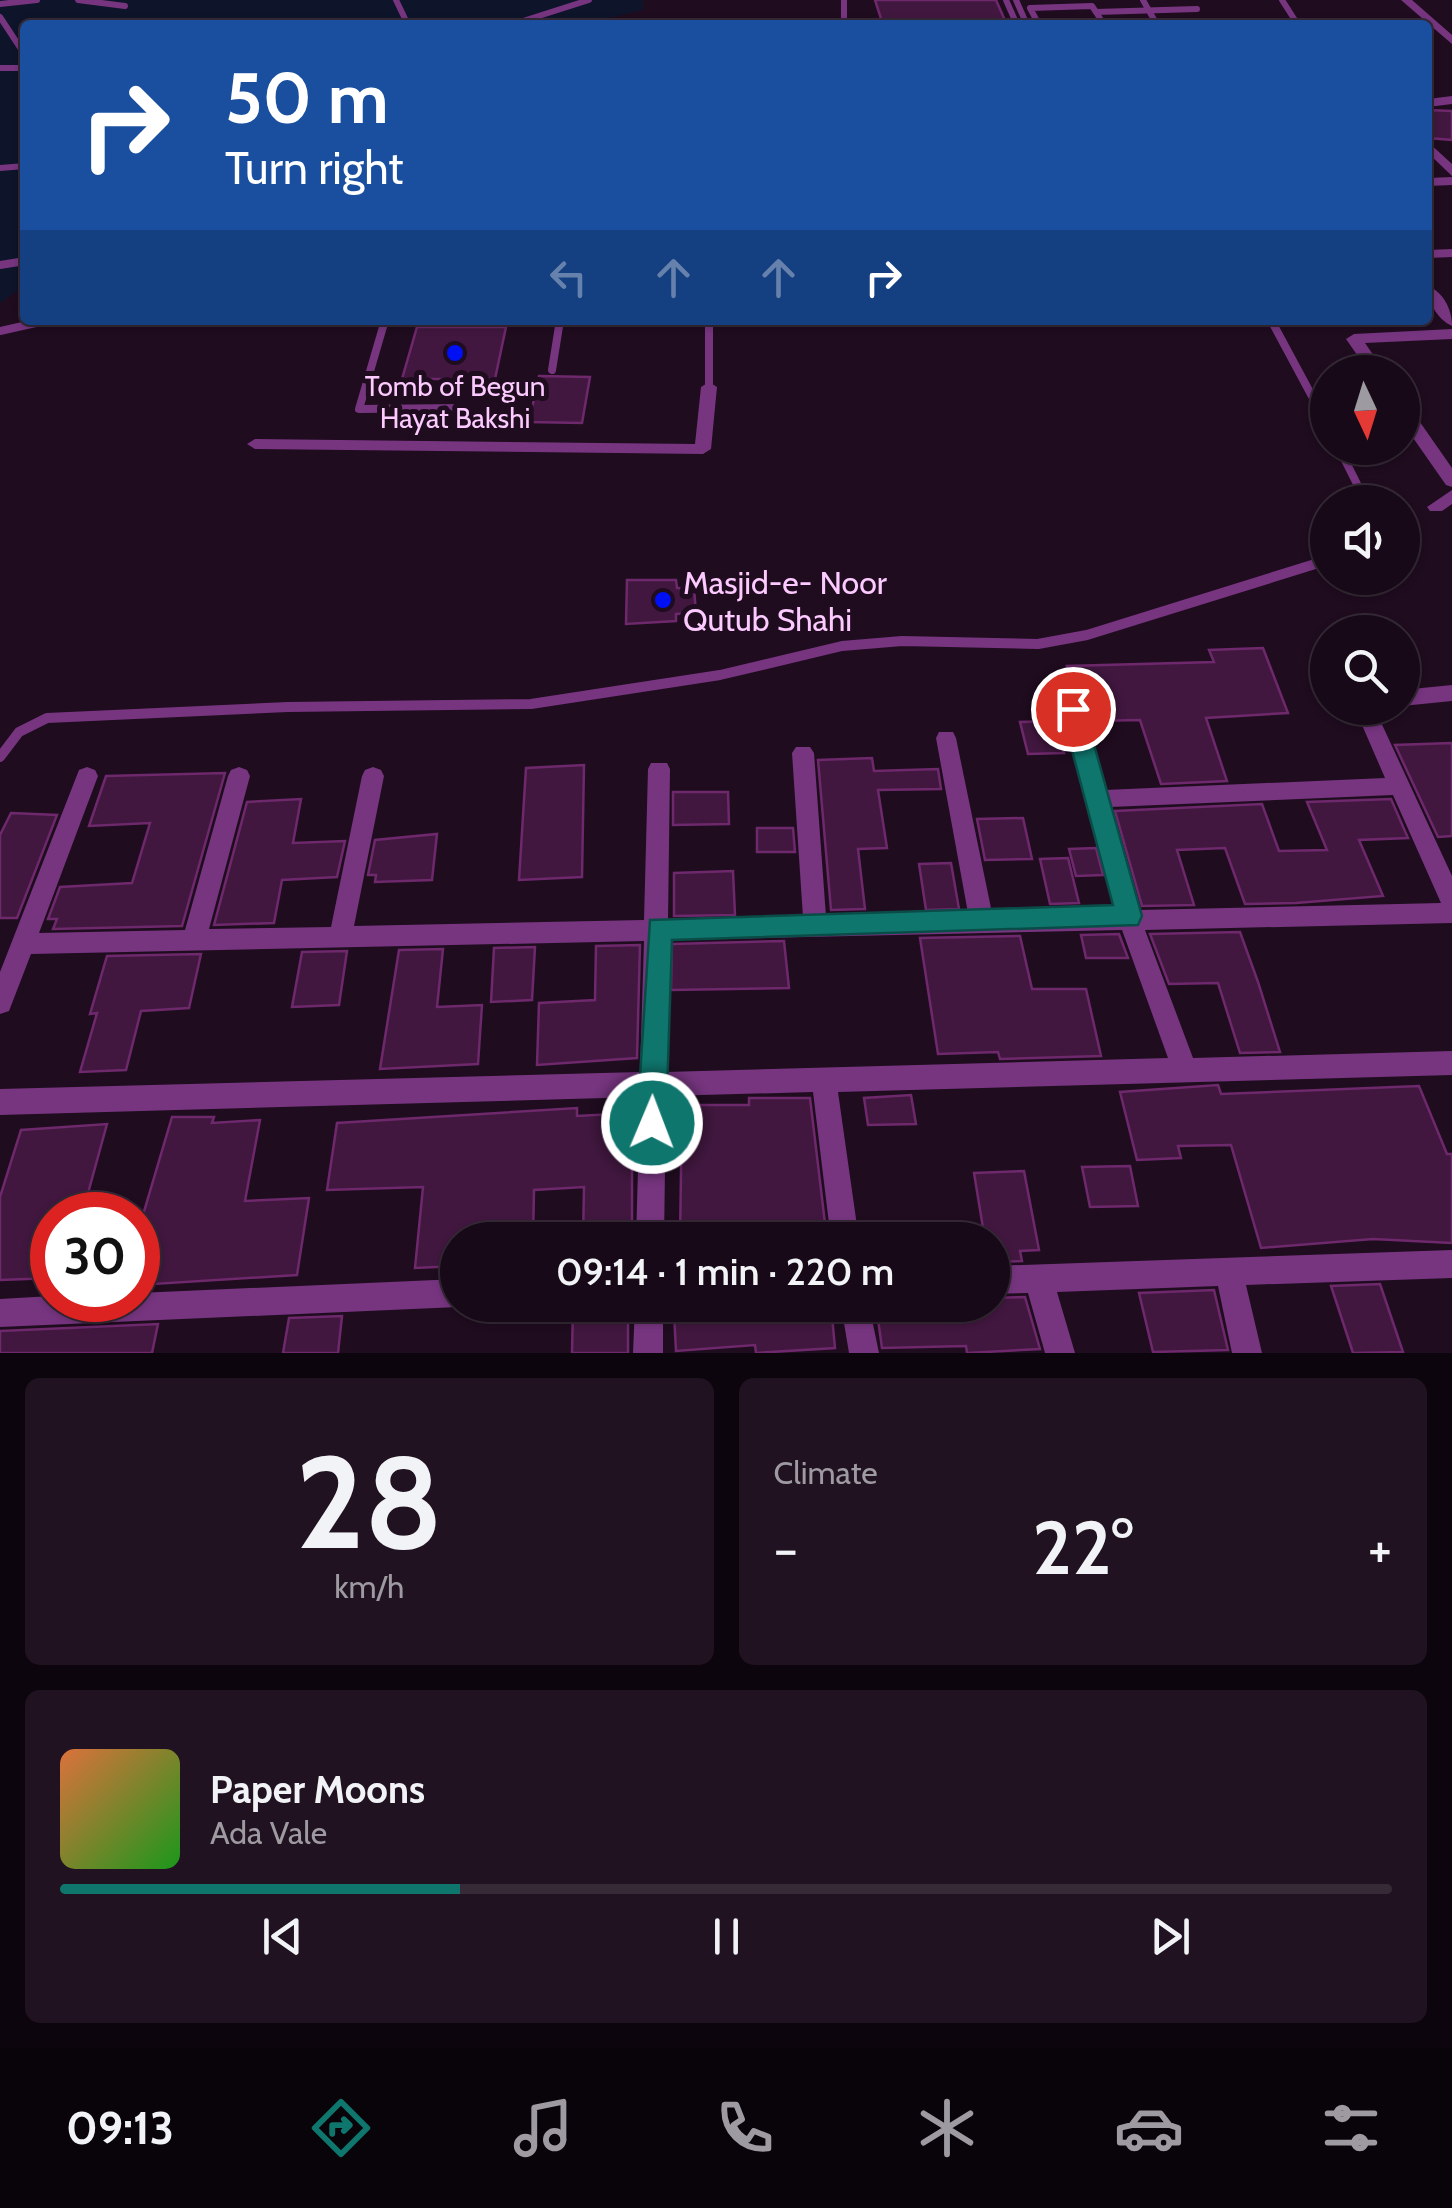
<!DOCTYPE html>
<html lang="en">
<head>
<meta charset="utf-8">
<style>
	body { margin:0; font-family:Cabin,sans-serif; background:#201220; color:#f1f3f6; height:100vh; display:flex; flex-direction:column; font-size:38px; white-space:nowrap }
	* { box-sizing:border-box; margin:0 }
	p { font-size:32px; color:#9e9aa1 }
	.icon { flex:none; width:55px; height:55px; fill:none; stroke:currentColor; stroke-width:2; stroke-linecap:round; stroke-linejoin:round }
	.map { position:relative; height:1353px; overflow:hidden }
	.details { display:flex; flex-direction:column; gap:25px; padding:25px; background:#0d050d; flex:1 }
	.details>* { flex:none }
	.banner { position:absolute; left:20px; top:20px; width:1412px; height:305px; border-radius:10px; box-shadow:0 2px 8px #0004,0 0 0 2px #362a36; background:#1a4fa0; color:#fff; overflow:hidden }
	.needle { width:65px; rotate:176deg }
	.buttons { position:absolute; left:1310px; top:355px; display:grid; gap:20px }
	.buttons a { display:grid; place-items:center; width:110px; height:110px; border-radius:50%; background:#170917; box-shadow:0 2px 8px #0004,0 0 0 2px #362a36; font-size:50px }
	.speed { position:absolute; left:30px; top:1192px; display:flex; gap:20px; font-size:50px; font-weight:700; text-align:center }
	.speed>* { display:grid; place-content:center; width:130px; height:130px; border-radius:50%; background:#170917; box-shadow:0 2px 8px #0004,0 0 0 2px #362a36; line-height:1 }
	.speed .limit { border:15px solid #d22; background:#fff; color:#111 }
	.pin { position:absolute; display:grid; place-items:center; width:85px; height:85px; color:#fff; margin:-42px; border:5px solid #fff; border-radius:50%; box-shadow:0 2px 10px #0007 }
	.me { position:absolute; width:110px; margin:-55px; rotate:1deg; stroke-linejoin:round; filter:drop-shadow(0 0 8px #0008) }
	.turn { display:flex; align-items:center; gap:35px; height:210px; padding:0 40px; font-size:45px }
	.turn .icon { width:130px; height:130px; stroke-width:2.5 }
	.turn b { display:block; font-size:70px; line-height:85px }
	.lanes { display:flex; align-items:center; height:95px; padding:0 40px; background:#0003; justify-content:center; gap:50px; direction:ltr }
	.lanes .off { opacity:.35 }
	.big { font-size:75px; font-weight:600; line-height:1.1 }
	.details .card { flex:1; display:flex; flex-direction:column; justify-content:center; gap:15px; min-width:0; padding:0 35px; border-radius:15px; background:#201220 }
	.details .dial { align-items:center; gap:0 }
	.dial b { font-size:130px; line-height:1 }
	.song { display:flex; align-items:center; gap:30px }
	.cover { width:120px; height:120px; border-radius:15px; background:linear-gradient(135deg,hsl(20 70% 55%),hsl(120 70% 35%)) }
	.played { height:10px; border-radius:5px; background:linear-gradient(90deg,#0f766e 30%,#362a36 30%) }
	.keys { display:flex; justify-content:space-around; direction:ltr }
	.heat { display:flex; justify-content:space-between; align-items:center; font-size:55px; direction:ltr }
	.details .tiles { flex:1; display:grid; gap:25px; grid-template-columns:1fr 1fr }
	.card:last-child { grid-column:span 2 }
	.trip { position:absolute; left:440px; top:1222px; width:570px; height:100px; border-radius:50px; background:#170917; box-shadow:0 2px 8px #0004,0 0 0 2px #362a36; font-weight:600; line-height:100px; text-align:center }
	.dock { display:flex; height:160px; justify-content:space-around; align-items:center; background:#090409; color:#9e9aa1 }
	.dock .icon { width:70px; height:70px }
	.dock .active { color:#0f766e }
	.dock b { font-size:45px; color:#f1f3f6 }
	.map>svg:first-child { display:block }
	.green { fill:#0e142a }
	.building { fill:#41173f; stroke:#6e286c; stroke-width:2.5 }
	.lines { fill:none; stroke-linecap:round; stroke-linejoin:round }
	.service-far2 { stroke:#773580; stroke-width:6 }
	.service-far1 { stroke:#773580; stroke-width:8 }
	.service { stroke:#773580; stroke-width:10 }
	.minor { fill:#773580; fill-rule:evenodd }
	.route { fill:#0f766e; stroke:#0a4d48; stroke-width:2.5 }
	.poi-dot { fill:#0010f5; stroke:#1f0c1f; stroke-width:4 }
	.labels { text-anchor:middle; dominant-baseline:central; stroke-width:10; stroke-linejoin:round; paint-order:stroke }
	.far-poi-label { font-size:28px; fill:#fccaff; stroke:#1f0c1f }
	.poi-label { font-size:32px; fill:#fccaff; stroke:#1f0c1f; text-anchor:start }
</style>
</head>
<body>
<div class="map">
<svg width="1452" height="1353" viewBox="0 0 1452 1353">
	<rect width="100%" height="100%" fill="#1f0c1f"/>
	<!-- green -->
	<polygon class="green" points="0,0 643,0 643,10 580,25 25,25 25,285 0,303"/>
	<!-- building -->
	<g class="building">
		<polygon points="875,0 996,0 1007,25 883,25"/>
		<polygon points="1428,110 1452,111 1452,140 1428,138"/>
		<polygon points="417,327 506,327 495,379 402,379"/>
		<polygon points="539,376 590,377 582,423 529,422"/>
		<polygon points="627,580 676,580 677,588 694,588 696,613 676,614 676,621 626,624"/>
		<polygon points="1263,648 1288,713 1206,718 1227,781 1161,784 1140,720 1090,721 1083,701 1076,698 1067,666 1214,662 1209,650"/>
		<polygon points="1055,721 1064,753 1028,754 1020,722"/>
		<polygon points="1452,743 1452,836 1438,837 1395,745"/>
		<polygon points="872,758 874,771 938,769 941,789 878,790 887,848 858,849 865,909 831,910 818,760"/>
		<polygon points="584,765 582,877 519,880 526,768"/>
		<polygon points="225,773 182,926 53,929 57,919 48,919 60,887 132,883 150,823 89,826 106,776"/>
		<polygon points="673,792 728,792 729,824 673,825"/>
		<polygon points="301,799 293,843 345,841 337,877 282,880 274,923 214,925 247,802"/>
		<polygon points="1391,799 1408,838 1359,840 1383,896 1296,903 1245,904 1225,848 1177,850 1194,905 1142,906 1115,811 1262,804 1279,851 1327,850 1307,802"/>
		<polygon points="11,813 57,815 17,918 0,918 0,835"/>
		<polygon points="1023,818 1032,859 985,860 977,819"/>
		<polygon points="757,828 793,828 795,852 757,852"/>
		<polygon points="437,834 432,880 375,882 376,875 368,875 375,840"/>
		<polygon points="1096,848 1103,875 1076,876 1069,849"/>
		<polygon points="1068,858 1079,903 1050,904 1040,859"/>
		<polygon points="951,863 959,909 926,910 919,864"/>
		<polygon points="733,871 735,915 674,916 674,873"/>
		<polygon points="1240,932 1258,982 1280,1052 1240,1053 1218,983 1169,984 1150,934"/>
		<polygon points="1119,934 1128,958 1086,958 1081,935"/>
		<polygon points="1020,936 1032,989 1086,989 1101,1056 1000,1059 998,1052 938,1054 920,938"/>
		<polygon points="784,941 789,988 671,990 672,944"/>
		<polygon points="640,945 637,1058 537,1065 539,1003 595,1000 596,946"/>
		<polygon points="535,947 532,1000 491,1002 494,948"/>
		<polygon points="443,949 437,1007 482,1005 478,1064 380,1069 399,950"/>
		<polygon points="347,951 339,1005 292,1007 302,952"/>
		<polygon points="201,954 189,1008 141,1011 126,1070 80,1072 97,1013 90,1014 107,956"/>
		<polygon points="1218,1085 1221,1094 1419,1086 1447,1154 1452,1154 1452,1243 1373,1239 1261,1248 1231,1145 1178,1146 1181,1158 1137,1160 1120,1092"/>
		<polygon points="911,1095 916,1124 868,1125 864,1098"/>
		<polygon points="749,1098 810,1098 827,1240 680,1240 682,1105 749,1105"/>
		<polygon points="577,1108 577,1116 632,1113 632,1240 583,1240 584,1187 534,1190 533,1240 458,1240 458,1266 415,1268 423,1187 327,1190 337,1123"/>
		<polygon points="172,1117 214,1117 212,1123 260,1120 245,1201 309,1198 297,1275 138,1285 143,1215"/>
		<polygon points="107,1124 82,1215 52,1215 52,1278 0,1280 0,1197 21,1130"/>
		<polygon points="1130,1166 1138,1206 1090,1207 1082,1167"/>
		<polygon points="1024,1171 1039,1250 1020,1251 1022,1261 992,1262 992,1240 985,1240 974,1173"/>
		<polygon points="1380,1284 1403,1352 1353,1353 1331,1286"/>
		<polygon points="1214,1290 1228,1350 1153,1352 1139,1293"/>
		<polygon points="1025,1297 1040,1349 967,1353 966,1346 882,1348 876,1305 992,1305 992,1298"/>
		<polygon points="610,1305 628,1305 628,1353 572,1353 573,1307"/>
		<polygon points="781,1305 831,1305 835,1348 756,1353 755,1345 676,1351 674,1313"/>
		<polygon points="342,1316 338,1353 283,1353 289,1318"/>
		<polygon points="158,1324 152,1353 0,1353 0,1331"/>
	</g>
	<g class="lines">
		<!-- service-far2 -->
		<g class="service-far2">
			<polyline points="78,0 125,6"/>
			<polyline points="396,0 408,25"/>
			<polyline points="844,0 844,23 851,25"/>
			<polyline points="1006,0 1017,25"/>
			<polyline points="1016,0 1027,25"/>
			<polyline points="1143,0 1157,25"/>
			<polyline points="1282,0 1298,25"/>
			<polyline points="0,4 37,0"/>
			<polyline points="1096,12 1104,25"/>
			<polyline points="0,17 25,55"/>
			<polyline points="406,25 523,21 589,0"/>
			<polyline points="1039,25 1030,8 1092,6 1096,12 1197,9"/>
			<polyline points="0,68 25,68"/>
			<polyline points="0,168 25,166"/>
		</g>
		<!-- service-far1 -->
		<g class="service-far1">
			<polyline points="0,265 25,261"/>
			<polyline points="385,320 359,409 464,408"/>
			<polyline points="709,320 709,387"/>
			<polyline points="1271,320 1328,426"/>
			<polyline points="0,331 49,320"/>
			<polyline points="552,370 560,320"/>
			<polyline points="1339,448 1359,488 1376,502"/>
		</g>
		<!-- service -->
		<polyline class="service" points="0,757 19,732 47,718 288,707 531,704 720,675 842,646 902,641 1038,644 1087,635 1328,560"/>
		<!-- minor -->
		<g class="minor">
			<polygon points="1401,0 1412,0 1452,35 1452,44"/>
			<polygon points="1452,96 1452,104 1428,107 1428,99"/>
			<polygon points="1428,142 1452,164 1452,176 1428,153"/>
			<polygon points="1452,177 1452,185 1428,186 1428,178"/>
			<polygon points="1452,249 1452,257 1428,258 1428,250"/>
			<path d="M1428 286C1443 292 1452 309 1452 326 1437 319 1427 301 1428 286Z"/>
			<polygon points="1452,329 1452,339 1365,343 1385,372 1369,372 1346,339 1354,334"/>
			<polygon points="709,382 717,387 711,449 703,454 255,449 247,444 255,439 695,444 701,387"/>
			<polygon points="1402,404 1408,405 1452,468 1452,487 1446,485 1402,422"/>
			<polygon points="1452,490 1452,504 1442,511 1430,511 1427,507"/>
			<polygon points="1452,685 1452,701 1402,706 1402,690"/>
			<path d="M1073 701 1080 703 1083 709 1105 790 1385 778 1359 718 1361 708H1381L1379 718 1452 876V923L1145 930 1193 1058 1452 1051V1075L838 1092 859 1240H831L813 1092 666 1096 664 1240H636L640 1097 0 1115V1089L640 1072 644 941 31 954 9 1011 0 1014V972L79 770 87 767 95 770 98 776 39 933 185 930 228 776 231 770 239 767 247 770 250 776 209 929 331 927 362 776 365 770 373 767 381 770 384 776 354 926 644 920 648 769 651 763H667L670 769 668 920 803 917 792 753 796 747H810L814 753 826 916 968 913 936 738 939 732H953L956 738 992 913 1116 910 1063 709 1066 703ZM1393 795 1441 903 1139 910 1110 807ZM1122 930 1168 1058 666 1072 668 940Z"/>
			<polygon points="1452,1250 1452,1278 1246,1285 1262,1353 1232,1353 1218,1286 1057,1292 1075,1353 1045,1353 1028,1293 992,1294 992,1266"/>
			<polygon points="458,1279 458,1305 463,1305 458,1307 0,1327 0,1299 52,1296 52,1300 138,1300 138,1293"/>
			<polygon points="635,1305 663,1305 663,1353 633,1353"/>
			<polygon points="841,1305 869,1305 879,1353 849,1353"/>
		</g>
	</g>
	<!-- route -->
	<polygon class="route" points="1073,700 1084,709 1142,916 1138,925 672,940 666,1123 662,1133 652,1137 641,1133 637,1123 650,920 1113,905 1061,709"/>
	<!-- markers -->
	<g class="poi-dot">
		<circle cx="455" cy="353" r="10"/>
		<circle cx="663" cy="600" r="10"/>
	</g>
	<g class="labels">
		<!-- far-poi labels -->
		<g class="far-poi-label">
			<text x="455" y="386">Tomb of Begun<tspan x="455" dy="32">Hayat Bakshi</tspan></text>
		</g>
		<!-- poi labels -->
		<g class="poi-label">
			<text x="683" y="582">Masjid-e- Noor<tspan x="683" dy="37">Qutub Shahi</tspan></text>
		</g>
	</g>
</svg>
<div class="buttons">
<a><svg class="needle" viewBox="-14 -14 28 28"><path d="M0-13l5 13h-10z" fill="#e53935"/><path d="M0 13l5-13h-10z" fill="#9e9aa1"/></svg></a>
<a><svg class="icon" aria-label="sound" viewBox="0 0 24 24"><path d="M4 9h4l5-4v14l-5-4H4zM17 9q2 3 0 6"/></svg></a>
<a><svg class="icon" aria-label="search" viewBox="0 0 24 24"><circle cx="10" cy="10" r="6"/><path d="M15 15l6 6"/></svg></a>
</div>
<div class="speed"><div class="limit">30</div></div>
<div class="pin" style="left:1073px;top:709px;background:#d93025"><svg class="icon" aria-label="arrive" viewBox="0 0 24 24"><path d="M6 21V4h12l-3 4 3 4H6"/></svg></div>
<svg class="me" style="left:652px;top:1123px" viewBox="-20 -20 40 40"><circle r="17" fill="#0f766e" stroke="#fff" stroke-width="3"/><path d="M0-11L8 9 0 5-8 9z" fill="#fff"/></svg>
<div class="trip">09:14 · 1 min · 220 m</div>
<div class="banner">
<div class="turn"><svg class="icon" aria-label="right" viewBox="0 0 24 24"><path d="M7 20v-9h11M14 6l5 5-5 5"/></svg><div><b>50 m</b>Turn right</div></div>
<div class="lanes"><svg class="icon off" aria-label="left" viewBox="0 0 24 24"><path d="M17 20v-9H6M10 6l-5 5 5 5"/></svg><svg class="icon off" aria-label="ahead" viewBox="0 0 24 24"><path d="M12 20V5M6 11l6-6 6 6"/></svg><svg class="icon off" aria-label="ahead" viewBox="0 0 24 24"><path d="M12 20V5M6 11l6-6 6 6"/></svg><svg class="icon" aria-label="right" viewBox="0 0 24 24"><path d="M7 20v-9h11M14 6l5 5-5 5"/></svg></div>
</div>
</div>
<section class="details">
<div class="tiles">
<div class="card dial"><b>28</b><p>km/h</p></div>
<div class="card"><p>Climate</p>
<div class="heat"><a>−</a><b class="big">22°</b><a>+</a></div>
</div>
<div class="card">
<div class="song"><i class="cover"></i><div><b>Paper Moons</b><p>Ada Vale</p></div></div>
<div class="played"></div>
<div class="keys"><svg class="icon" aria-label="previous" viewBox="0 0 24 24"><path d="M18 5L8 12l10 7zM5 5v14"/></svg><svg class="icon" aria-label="pause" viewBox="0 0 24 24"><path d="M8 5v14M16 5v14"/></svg><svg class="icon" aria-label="next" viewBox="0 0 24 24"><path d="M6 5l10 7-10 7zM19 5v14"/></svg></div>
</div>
</div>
</section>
<nav class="dock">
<b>09:13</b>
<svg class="icon active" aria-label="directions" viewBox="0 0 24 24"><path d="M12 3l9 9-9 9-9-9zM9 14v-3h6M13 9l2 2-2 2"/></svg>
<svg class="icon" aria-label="music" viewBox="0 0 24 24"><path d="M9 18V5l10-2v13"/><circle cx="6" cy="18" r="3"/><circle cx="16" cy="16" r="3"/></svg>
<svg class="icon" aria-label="phone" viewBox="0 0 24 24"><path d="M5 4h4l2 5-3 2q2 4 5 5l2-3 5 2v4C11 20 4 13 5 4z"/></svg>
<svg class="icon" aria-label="climate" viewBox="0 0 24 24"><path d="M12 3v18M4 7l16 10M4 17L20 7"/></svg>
<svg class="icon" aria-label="car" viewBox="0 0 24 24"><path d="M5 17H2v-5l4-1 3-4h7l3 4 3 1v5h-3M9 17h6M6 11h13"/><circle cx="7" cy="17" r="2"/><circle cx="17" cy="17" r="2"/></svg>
<svg class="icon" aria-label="filters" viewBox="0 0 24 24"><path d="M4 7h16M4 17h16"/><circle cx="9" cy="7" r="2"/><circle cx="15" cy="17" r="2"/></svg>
</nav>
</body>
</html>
